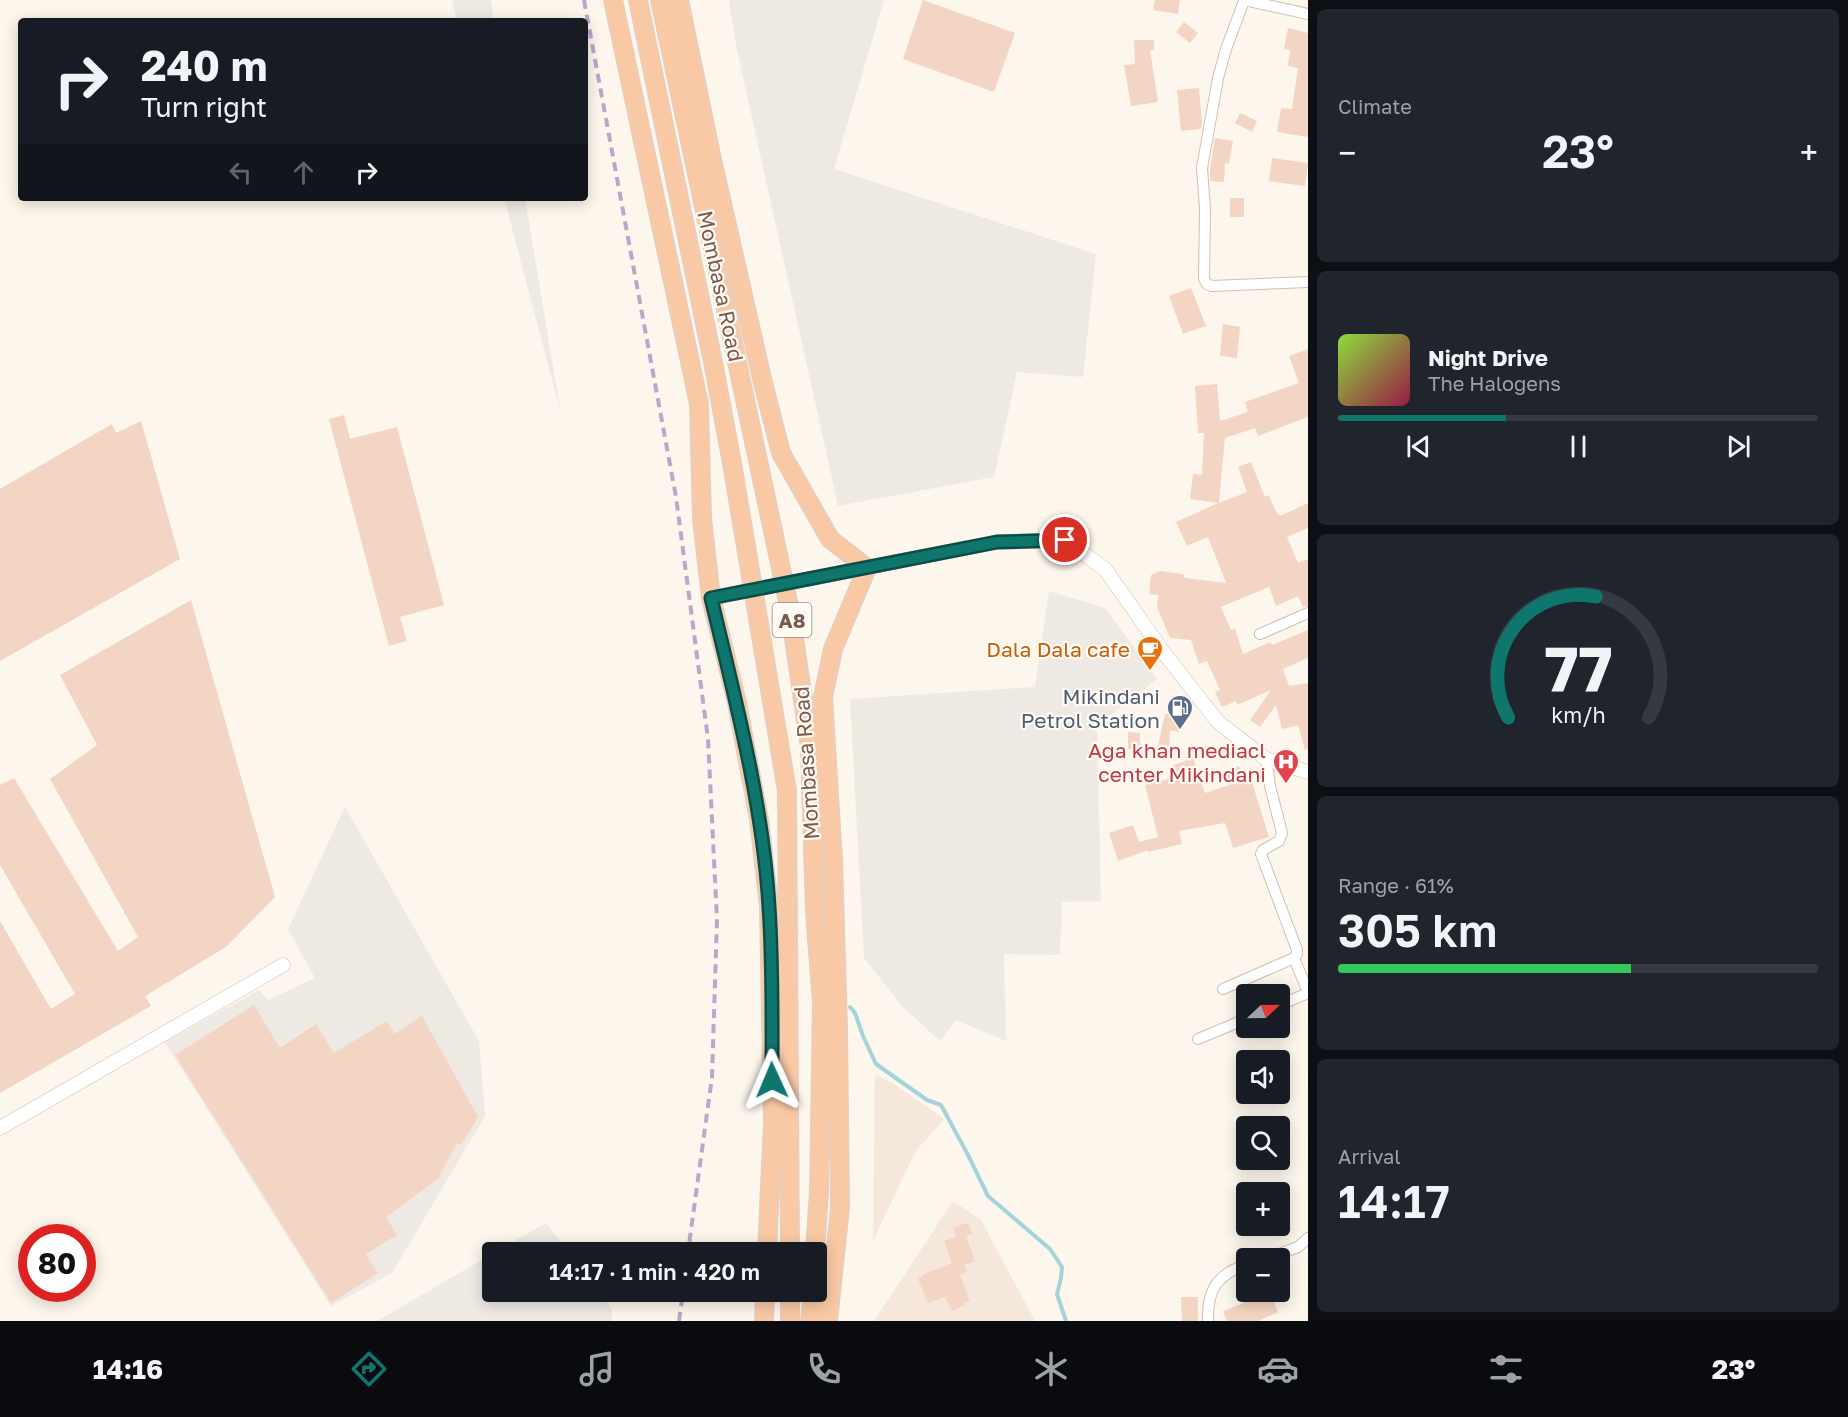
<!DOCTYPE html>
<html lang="en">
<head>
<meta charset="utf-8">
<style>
	body { margin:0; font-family:"Golos Text",sans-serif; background:#20242c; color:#f1f3f6; height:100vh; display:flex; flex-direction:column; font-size:22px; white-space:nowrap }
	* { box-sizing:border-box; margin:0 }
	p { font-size:20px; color:#9ea1a6 }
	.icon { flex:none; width:33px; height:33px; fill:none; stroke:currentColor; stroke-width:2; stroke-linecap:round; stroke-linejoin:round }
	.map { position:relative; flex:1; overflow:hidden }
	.side { display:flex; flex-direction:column; gap:9px; padding:9px; background:#0d0f14; width:540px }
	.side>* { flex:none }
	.banner { position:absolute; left:18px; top:18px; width:570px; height:183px; border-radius:6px; box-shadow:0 3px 15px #0003; background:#171b24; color:#f1f3f6; overflow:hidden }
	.needle { width:39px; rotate:68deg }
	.fabs { position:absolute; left:1236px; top:984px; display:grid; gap:12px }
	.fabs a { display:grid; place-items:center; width:54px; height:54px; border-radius:6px; background:#171b24; box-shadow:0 3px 15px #0003; font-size:30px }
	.speed { position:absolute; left:18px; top:1224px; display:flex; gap:12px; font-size:30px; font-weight:700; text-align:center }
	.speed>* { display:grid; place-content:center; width:78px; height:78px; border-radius:50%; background:#171b24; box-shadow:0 3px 15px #0003; line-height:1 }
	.speed .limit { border:9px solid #d22; background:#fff; color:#111 }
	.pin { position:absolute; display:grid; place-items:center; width:51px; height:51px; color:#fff; margin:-26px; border:3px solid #fff; border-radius:50%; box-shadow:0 2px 6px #0007 }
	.me { position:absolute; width:66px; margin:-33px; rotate:359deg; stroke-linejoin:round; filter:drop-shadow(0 0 4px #0008) }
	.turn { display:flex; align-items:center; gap:21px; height:126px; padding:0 24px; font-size:27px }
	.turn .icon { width:78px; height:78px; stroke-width:2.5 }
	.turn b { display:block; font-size:42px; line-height:51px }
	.lanes { display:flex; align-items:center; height:57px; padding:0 24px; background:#0003; justify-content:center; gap:30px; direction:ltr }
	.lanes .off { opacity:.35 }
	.big { font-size:45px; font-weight:600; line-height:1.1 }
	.side .tile { flex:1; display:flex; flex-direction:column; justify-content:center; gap:9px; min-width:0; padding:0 21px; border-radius:9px; background:#20242c }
	.side .dial { align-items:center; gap:0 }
	.dial svg { height:156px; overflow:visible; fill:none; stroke:#363941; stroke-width:7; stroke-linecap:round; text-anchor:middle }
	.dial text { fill:#f1f3f6; stroke:none }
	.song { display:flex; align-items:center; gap:18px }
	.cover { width:72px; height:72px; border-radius:9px; background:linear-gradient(135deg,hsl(90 70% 55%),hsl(340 70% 35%)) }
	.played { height:6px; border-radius:3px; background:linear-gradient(90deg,#0f766e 35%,#363941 35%) }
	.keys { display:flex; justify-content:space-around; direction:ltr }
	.heat { display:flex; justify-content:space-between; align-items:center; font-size:33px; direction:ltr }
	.charge { height:9px; border-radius:4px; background:linear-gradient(90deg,#34c759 61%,#363941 0) }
	.trip { position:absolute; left:482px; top:1242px; width:345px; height:60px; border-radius:6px; background:#171b24; box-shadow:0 3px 15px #0003; font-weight:600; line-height:60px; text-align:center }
	.tabs { display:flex; height:96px; justify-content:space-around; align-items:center; background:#090b0e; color:#9ea1a6 }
	.tabs .icon { width:42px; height:42px }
	.tabs .selected { color:#0f766e }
	.tabs b { font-size:27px; color:#f1f3f6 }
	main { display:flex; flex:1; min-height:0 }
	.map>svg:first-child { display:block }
	.residential { fill:#f5e8da }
	.industrial { fill:#efe9e4 }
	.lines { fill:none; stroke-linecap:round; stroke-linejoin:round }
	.stream { stroke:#a5d3da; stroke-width:4 }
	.building { fill:#f3d5c3 }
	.minor-casing { stroke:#d1beb0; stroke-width:12 }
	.tertiary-casing { stroke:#d1beb0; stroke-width:15 }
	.trunk-casing { stroke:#dad1cd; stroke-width:20 }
	.minor { stroke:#fff; stroke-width:10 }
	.tertiary { stroke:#fff; stroke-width:14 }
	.trunk { stroke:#f9c8a4; stroke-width:18 }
	.rail { stroke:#b9a8c9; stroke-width:4; stroke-dasharray:9 6; stroke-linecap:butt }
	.tertiary-bridge-casing { stroke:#d1beb0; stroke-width:15; stroke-linecap:butt }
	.tertiary-bridge { stroke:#fff; stroke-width:14 }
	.route-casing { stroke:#0a4d48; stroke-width:15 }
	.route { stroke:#0f766e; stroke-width:10 }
	.labels { text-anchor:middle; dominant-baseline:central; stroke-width:4.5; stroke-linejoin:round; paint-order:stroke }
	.shield { fill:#fffaf3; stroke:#a28b7f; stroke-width:1.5 }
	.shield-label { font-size:20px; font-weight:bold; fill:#7a5c4d }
	.street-label { font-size:21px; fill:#7a5c4d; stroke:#fffaf3 }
	.food-label { font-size:21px; fill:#c56008; stroke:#fffaf3; text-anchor:end }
	.service-label { font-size:21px; fill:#4e5e75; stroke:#fffaf3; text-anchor:end }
	.health-label { font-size:21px; fill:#be3a42; stroke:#fffaf3; text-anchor:end }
</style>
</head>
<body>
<main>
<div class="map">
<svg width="1308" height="1321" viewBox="0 0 1308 1321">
	<rect width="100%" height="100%" fill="#fdf6ec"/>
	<!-- residential -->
	<g class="residential">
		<polygon points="875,1074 894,1084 944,1119 915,1152 873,1241"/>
		<polygon points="953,1201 981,1220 1035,1321 874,1321"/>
	</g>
	<!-- industrial -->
	<g class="industrial">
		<polygon points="452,0 491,0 494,21 457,21"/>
		<polygon points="729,0 884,0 834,169 1096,254 1083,377 1017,372 994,477 838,506 736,45"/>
		<polygon points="504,198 525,198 561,414"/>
		<polygon points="1049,591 1105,608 1157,679 1097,726 1101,901 1062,902 1060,955 1004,954 1006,1041 956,1020 940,1041 902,1006 864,958 850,699 1035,687"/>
		<polygon points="345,807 479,1041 485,1116 392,1273 331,1306 165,1042 259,990 268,1000 315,978 288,929"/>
		<polygon points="546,1223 569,1252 495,1252"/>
		<polygon points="492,1254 492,1292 599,1292 612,1308 612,1321 377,1321"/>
	</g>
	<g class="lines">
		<!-- stream -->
		<polyline class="stream" points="850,1007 855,1013 863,1036 876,1064 927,1100 941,1105 967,1153 988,1196 1050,1249 1062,1267 1061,1278 1057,1294 1066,1321"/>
	</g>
	<!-- building -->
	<g class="building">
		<polygon points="923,0 1015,33 994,92 903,59"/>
		<polygon points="1155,0 1180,0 1178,14 1153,10"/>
		<polygon points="1184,22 1198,33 1190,43 1176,32"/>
		<polygon points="1288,28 1308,33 1308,137 1277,132 1281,108 1292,109 1298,68 1288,66 1290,50 1284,49"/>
		<polygon points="1134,40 1154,40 1154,50 1150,50 1158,102 1131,106 1124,65 1135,64"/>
		<polygon points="1199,88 1202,123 1201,129 1181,131 1177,90"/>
		<polygon points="1240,113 1257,121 1252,132 1235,123"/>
		<polygon points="1215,138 1233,141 1229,164 1225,163 1224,182 1210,181 1210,169"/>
		<polygon points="1272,158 1308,163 1305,186 1269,181"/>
		<rect x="1230" y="198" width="14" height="19"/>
		<polygon points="1191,288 1206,326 1183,334 1169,296"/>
		<polygon points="1223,324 1240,327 1237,358 1220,356"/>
		<polygon points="1308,349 1308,417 1258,436 1255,428 1225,438 1219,503 1247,492 1238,467 1251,462 1265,497 1269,495 1277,514 1279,514 1280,516 1308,503 1308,528 1287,537 1298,563 1308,559 1308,606 1303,607 1298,596 1276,606 1269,587 1221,607 1231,630 1235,629 1243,654 1270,642 1272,645 1308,630 1308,658 1283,669 1289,686 1308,683 1308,749 1305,750 1298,725 1282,729 1276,705 1260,727 1250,720 1271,690 1237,705 1236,701 1222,707 1215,692 1220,690 1207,661 1199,664 1191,640 1170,638 1157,607 1158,595 1149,594 1151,575 1160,571 1183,574 1185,578 1226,583 1208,537 1187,546 1176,522 1218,503 1190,499 1193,474 1202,475 1204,433 1198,433 1195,386 1217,384 1220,421 1248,412 1245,402 1299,383 1289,356"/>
		<polygon points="344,415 350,439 397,427 444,605 400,617 407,641 389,646 329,419"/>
		<polygon points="141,421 180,559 0,661 0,489 112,424 116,433"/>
		<polygon points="191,600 275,897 226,947 145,996 151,1006 0,1093 0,921 51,1009 75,994 0,865 0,785 14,778 118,951 138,937 50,779 97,745 60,675"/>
		<polygon points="1165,714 1170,714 1170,717 1181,720 1178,732 1170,730 1169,751 1157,750"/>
		<polygon points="1128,732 1140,733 1140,749 1128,749"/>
		<polygon points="1193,758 1205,793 1233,784 1226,776 1238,766 1249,780 1251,779 1269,837 1233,848 1225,823 1179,831 1182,844 1148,852 1148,850 1118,861 1109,833 1133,825 1139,842 1158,837 1145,785 1172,778 1168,767"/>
		<polygon points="254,1005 280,1048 316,1024 334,1053 387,1021 394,1034 422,1016 478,1117 461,1145 457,1143 438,1179 386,1217 397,1235 366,1254 378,1273 331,1303 175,1055"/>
		<polygon points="968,1223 972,1234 966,1236 975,1261 964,1265 967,1272 960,1275 970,1301 964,1303 965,1305 952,1311 945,1297 928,1303 918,1279 926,1273 952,1263 944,1241 956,1236 953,1227"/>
		<polygon points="1270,1292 1278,1312 1258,1321 1227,1321 1223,1311"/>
		<polygon points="1181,1297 1198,1297 1198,1321 1182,1321"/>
	</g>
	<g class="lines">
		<defs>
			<g id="minor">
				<polyline points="1244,0 1308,14"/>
				<polyline points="1244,1 1226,49 1218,78 1202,168 1205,209 1204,279 1207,284 1212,286 1308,282"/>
				<polyline points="1260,634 1308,613"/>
				<polyline points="1294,958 1308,992"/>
				<polyline points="1223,989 1294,958 1297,954 1297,950 1261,854 1263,850 1279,841 1282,833 1270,786 1266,759"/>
				<polyline points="1280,1005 1308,993"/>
				<polyline points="1198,1039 1246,1019"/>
				<polyline points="1268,1258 1298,1247 1308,1238"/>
				<path d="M1208 1321C1207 1290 1217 1274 1246 1265"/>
			</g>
			<g id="tertiary">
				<polyline points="808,579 997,542 1065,540 1105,569 1164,653 1218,722 1266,759 1308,772"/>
				<polyline points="0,1128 283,965"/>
			</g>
			<g id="trunk">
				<polyline points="613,0 699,404 702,519 711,598 737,703 759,819 769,906 773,1123 767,1252"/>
				<polyline points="638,0 713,362 732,463 787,791 790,1252"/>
				<polyline points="660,0 790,611 810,747 815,912 822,1003 819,1191 815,1252"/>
				<polyline points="679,0 711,155 763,383 781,453 830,539 867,568 833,649 823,697 833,859 838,1029 840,1208 828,1321"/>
				<polyline points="790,1292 790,1321"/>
				<polyline points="764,1321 765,1292"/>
				<polyline points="810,1321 813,1292"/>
			</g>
		</defs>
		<!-- minor casing -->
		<use href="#minor" class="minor-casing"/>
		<!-- tertiary casing -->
		<use href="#tertiary" class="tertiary-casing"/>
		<!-- trunk casing -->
		<use href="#trunk" class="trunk-casing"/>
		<!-- minor -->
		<use href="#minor" class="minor"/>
		<!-- tertiary -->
		<use href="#tertiary" class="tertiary"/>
		<!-- trunk -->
		<use href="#trunk" class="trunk"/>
		<!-- rail -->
		<g class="rail">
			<polyline points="584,0 676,497 708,739 717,920 712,1077 688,1252"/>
			<polyline points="679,1321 683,1292"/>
		</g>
		<defs>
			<polyline id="tertiary-bridge" points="731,594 808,579"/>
		</defs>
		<!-- tertiary-bridge casing -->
		<use href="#tertiary-bridge" class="tertiary-bridge-casing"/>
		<!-- tertiary-bridge -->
		<use href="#tertiary-bridge" class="tertiary-bridge"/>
	</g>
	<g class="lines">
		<defs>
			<path id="route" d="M772 1080C772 1022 773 964 769 907 763 804 735 698 711 598L997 542 1065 540"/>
		</defs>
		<!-- route casing -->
		<use href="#route" class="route-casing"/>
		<!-- route -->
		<use href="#route" class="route"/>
	</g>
	<!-- icons -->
	<defs>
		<symbol id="cafe-pin" viewBox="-11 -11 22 30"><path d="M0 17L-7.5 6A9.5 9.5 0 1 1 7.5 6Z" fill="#e8710a" stroke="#fffaf3"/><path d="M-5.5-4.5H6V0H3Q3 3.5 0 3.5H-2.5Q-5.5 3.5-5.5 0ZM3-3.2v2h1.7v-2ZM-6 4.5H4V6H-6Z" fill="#fff"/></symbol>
		<symbol id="fuel-pin" viewBox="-11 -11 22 30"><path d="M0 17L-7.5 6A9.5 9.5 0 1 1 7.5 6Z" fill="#5c6f8a" stroke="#fffaf3"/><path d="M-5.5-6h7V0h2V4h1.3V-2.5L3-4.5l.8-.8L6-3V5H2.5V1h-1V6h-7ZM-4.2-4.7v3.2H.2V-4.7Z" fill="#fff"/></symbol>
		<symbol id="hospital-pin" viewBox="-11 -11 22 30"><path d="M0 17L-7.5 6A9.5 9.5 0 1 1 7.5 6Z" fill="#e0444e" stroke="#fffaf3"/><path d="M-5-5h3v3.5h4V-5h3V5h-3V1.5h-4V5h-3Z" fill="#fff"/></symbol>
	</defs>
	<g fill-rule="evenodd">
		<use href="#cafe-pin" x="1135" y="634" width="30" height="40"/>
		<use href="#fuel-pin" x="1165" y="693" width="30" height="40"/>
		<use href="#hospital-pin" x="1271" y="747" width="30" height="40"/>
	</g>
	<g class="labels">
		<!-- shield labels -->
		<rect class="shield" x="772.5" y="603" width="39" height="34" rx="4.5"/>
		<g class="shield-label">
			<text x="792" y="620">A8</text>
		</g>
		<!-- street labels -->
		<g class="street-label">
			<text transform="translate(721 286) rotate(78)">Mombasa Road</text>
			<text transform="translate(806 763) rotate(-94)">Mombasa Road</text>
		</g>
		<!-- food labels -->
		<g class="food-label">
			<text x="1130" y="649">Dala Dala cafe</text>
		</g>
		<!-- service labels -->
		<g class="service-label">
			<text x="1160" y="696">Mikindani<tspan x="1160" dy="24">Petrol Station</tspan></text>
		</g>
		<!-- health labels -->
		<g class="health-label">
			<text x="1266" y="750">Aga khan mediacl<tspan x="1266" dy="24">center Mikindani</tspan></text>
		</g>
	</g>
</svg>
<div class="fabs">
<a><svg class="needle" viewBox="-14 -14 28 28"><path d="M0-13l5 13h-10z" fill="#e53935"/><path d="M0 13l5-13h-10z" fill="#9ea1a6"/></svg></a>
<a><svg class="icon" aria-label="sound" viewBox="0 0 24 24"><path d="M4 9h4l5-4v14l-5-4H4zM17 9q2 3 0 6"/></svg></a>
<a><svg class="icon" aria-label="search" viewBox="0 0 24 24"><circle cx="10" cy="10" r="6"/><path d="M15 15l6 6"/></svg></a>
<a>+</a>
<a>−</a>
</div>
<div class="speed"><div class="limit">80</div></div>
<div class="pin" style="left:1065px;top:540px;background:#d93025"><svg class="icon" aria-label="arrive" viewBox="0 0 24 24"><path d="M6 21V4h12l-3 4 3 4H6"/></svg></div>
<svg class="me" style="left:772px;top:1080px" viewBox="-20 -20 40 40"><path d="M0-17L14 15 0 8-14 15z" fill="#0f766e" stroke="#fff" stroke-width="4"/></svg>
<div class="trip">14:17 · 1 min · 420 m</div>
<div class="banner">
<div class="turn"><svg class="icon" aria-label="right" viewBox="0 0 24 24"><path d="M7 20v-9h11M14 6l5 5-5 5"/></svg><div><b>240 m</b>Turn right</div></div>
<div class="lanes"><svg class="icon off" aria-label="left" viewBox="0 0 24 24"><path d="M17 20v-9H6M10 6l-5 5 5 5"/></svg><svg class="icon off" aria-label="ahead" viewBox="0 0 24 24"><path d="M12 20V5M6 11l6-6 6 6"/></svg><svg class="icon" aria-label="right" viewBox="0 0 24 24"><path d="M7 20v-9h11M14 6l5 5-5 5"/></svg></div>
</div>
</div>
<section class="side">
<div class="tile"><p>Climate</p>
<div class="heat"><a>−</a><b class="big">23°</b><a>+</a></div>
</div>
<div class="tile">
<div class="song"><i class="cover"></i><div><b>Night Drive</b><p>The Halogens</p></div></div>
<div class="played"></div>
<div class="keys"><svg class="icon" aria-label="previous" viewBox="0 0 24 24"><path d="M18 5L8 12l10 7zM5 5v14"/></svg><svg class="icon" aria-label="pause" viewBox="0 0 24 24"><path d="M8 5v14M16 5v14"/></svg><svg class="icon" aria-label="next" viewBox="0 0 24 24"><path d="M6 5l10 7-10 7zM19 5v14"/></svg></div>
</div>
<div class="tile dial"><svg viewBox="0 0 100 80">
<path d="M14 69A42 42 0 1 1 86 69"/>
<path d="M14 69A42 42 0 0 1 59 7" stroke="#0f766e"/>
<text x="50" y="56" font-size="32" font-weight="700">77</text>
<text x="50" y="72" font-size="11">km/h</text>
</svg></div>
<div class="tile"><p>Range · 61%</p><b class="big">305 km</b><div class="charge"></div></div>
<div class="tile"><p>Arrival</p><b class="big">14:17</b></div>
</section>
</main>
<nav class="tabs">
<b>14:16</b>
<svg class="icon selected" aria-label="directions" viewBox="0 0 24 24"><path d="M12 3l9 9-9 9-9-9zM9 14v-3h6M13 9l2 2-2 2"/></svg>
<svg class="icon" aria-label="music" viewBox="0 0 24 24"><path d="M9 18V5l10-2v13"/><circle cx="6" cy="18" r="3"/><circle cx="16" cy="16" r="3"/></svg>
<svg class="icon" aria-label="phone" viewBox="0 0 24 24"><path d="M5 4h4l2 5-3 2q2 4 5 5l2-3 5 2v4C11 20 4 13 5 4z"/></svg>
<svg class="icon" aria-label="climate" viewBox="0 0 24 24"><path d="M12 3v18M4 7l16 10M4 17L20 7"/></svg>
<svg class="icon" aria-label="car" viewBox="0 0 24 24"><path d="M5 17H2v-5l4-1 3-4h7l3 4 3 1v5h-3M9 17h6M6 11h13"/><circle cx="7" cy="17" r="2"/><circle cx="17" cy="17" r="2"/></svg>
<svg class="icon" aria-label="filters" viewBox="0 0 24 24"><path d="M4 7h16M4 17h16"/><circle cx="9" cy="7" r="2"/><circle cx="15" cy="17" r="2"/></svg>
<b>23°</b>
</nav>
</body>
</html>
